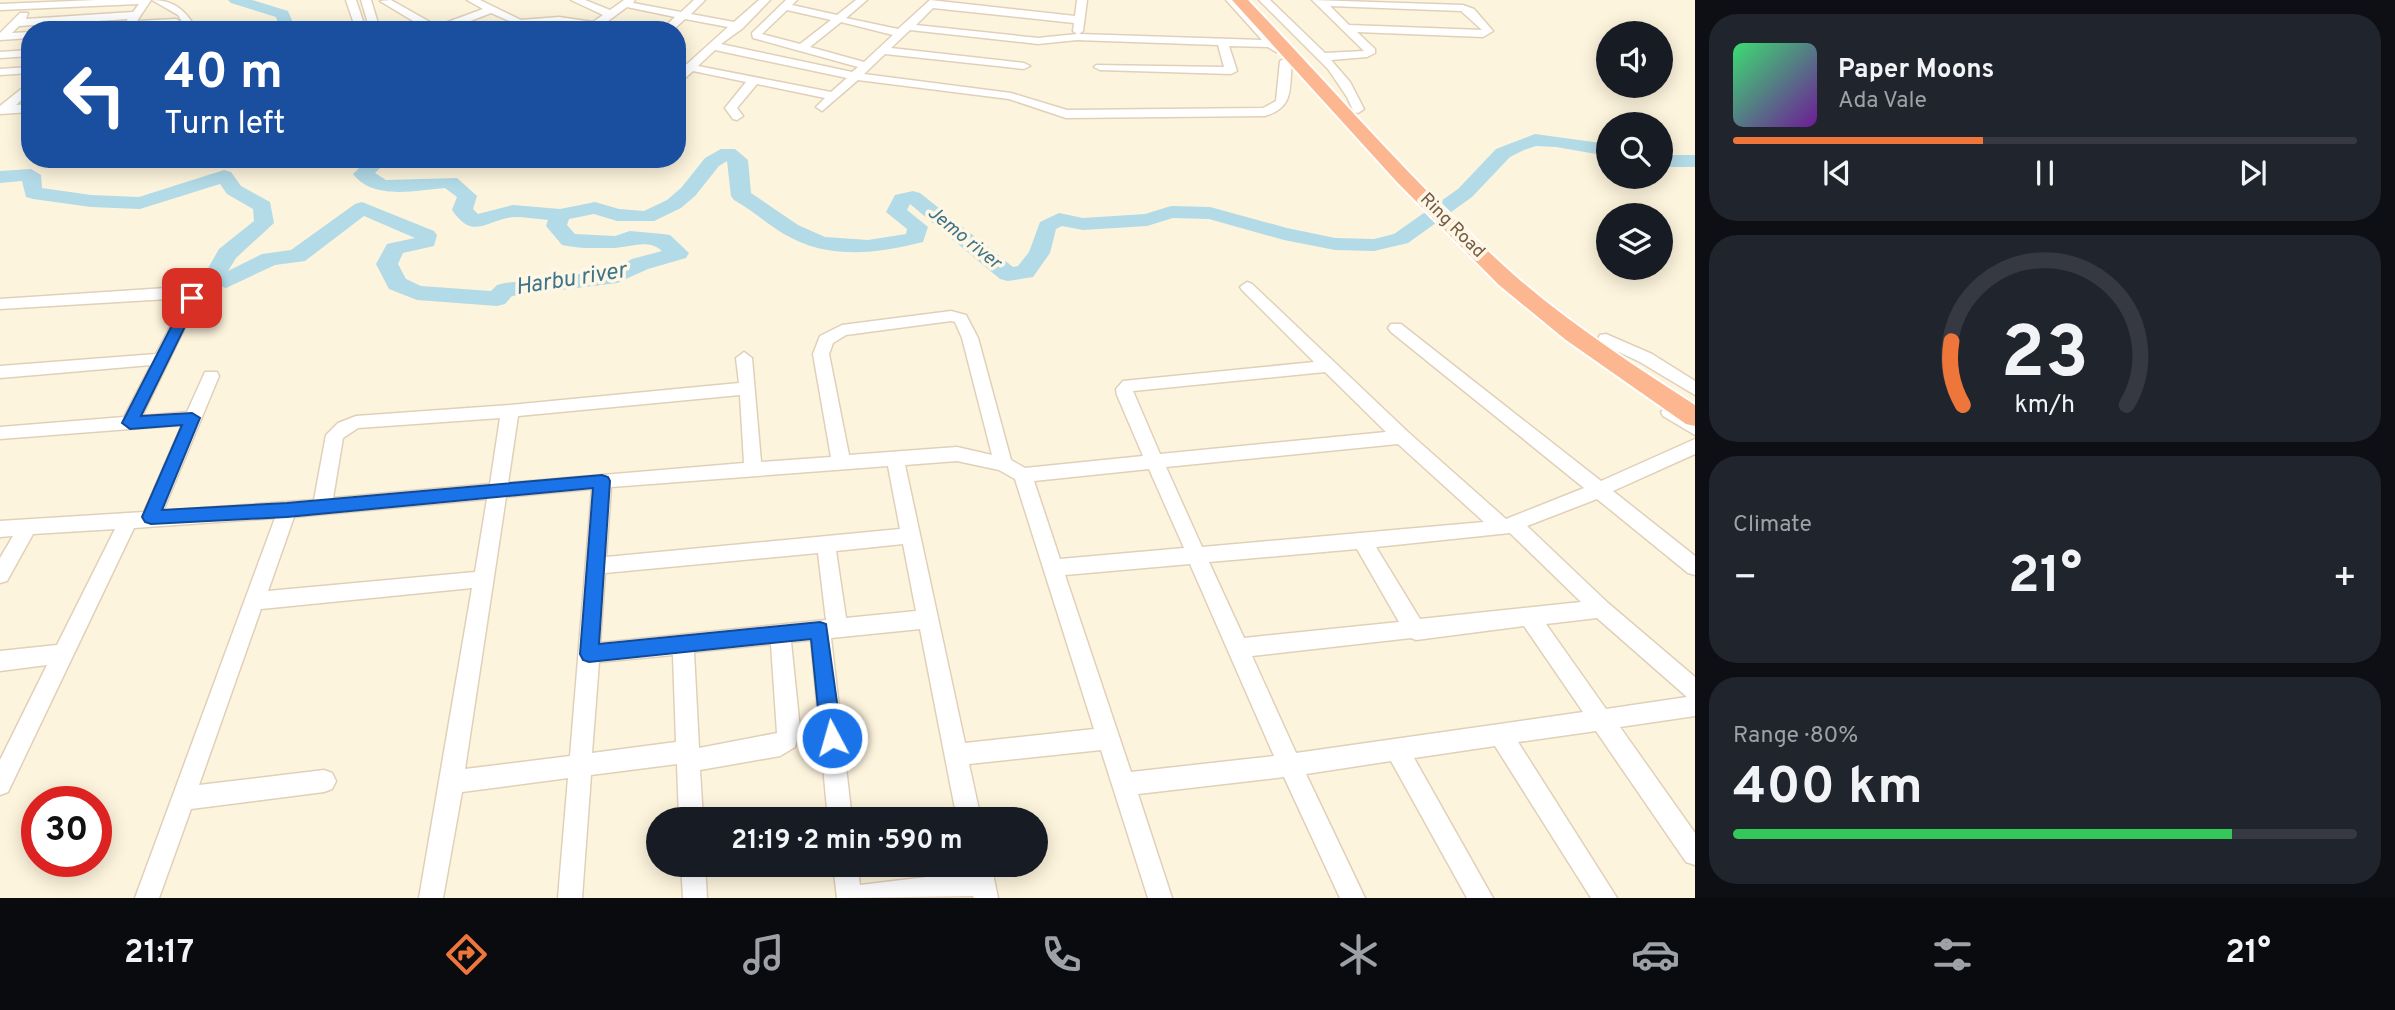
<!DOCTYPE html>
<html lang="en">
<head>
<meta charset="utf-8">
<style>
	body { margin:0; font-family:Overpass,sans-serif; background:#20242c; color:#f1f3f6; height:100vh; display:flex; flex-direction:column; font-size:26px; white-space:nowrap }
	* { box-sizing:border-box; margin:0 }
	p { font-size:23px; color:#9ea1a6 }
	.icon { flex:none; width:38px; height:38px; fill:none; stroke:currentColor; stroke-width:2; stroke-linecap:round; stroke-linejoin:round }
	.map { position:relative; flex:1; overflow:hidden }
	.drawer { display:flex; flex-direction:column; gap:14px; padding:14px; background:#0d0f14; width:700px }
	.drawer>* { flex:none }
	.guide { position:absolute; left:21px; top:21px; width:665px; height:147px; border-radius:28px; box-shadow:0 4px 18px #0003; background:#1a4fa0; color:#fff; overflow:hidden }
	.buttons { position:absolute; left:1596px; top:21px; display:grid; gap:14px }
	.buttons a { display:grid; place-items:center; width:77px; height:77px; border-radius:50%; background:#171b24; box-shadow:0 4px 18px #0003; font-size:35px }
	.speed { position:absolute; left:21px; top:786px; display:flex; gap:14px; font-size:35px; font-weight:700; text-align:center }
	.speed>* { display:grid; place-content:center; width:91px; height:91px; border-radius:50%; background:#171b24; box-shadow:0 4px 18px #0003; line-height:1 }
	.speed .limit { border:10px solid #d22; background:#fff; color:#111 }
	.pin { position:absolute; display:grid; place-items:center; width:60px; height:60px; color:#fff; margin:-30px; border-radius:14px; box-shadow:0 4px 10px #0006 }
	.me { position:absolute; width:77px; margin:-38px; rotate:354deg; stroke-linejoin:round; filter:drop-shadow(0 0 5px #0008) }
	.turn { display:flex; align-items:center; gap:24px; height:147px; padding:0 28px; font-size:32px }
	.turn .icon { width:91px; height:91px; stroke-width:2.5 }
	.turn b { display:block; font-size:49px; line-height:60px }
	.big { font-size:52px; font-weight:700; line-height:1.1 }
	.drawer .tile { flex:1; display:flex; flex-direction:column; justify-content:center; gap:10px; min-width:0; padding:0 24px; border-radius:28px; background:#20242c }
	.drawer .dial { align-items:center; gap:0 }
	.dial svg { height:182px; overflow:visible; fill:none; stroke:#363941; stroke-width:7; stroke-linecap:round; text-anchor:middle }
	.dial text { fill:#f1f3f6; stroke:none }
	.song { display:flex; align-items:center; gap:21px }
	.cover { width:84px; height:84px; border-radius:10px; background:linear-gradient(135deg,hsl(140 70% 55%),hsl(280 70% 35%)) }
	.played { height:7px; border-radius:4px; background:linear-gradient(90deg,#ef763b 40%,#363941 40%) }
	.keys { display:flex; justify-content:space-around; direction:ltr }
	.heat { display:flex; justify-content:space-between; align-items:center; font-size:38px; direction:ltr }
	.charge { height:10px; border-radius:5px; background:linear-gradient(90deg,#34c759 80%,#363941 0) }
	.trip { position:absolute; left:646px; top:807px; width:402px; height:70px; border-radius:35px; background:#171b24; box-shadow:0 4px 18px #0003; font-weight:700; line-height:70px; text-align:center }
	.dock { display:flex; height:112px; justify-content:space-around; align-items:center; background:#090b0e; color:#9ea1a6 }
	.dock .icon { width:49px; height:49px }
	.dock .active { color:#ef763b }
	.dock b { font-size:32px; color:#f1f3f6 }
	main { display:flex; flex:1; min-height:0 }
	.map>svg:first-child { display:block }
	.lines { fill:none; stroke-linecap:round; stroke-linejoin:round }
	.river { fill:#b2dae7; fill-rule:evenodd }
	.minor-casing { stroke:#e1d0b9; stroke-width:3 }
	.highway-casing { stroke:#fff; stroke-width:4 }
	.minor { fill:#fff; fill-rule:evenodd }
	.highway { fill:#fcb790; fill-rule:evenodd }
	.route { fill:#1a73e8; stroke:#114b97; stroke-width:2 }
	.labels { text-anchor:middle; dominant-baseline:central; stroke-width:7; stroke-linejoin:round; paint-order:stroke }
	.far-street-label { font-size:18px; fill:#745b45; stroke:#fff7e5 }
	.far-water-label { font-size:19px; font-style:italic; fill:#3e7489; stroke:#fff7e5 }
	.water-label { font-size:23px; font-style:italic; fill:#3e7489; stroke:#fff7e5 }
</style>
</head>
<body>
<main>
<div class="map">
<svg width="1695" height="898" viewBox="0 0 1695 898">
	<rect width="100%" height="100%" fill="#fdf4dd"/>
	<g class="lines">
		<!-- river -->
		<g class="river">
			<polygon points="228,0 252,0 288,11 296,30 280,30 276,17 231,3"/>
			<path d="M1535 134 1608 144V156L1556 147 1536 146 1524 150 1510 157 1472 197 1408 243 1374 251 1335 250 1284 240 1209 219 1173 218 1147 226 1083 230 1062 226 1056 229 1050 253 1033 277 1008 281 1000 279 910 204 907 210 928 227 923 242C876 254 828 260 784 234 767 224 752 210 734 200L731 196 727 161 719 166 695 196 681 208 654 221H617L594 214 569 219 567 225 575 234 615 236 630 231 663 234 670 235 689 253 686 258 648 269 617 283 512 296 505 304 497 306 417 300 389 289 376 264 387 244 415 238 364 216 305 261 275 265 226 288 206 282 203 277 219 249 254 221 253 209 227 194 220 184 140 209 91 207 33 199 26 197 22 181 0 183V171L31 169 41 175 42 188 91 195 139 197 224 170 231 172 241 186 270 202 274 223 236 258 228 271 262 254 291 250 355 204 362 202 434 231 437 235 434 246 403 253 398 264 406 279 421 286 491 291 497 285 505 283 612 270 632 259 662 251C648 238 630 248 613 248 597 248 578 249 562 245L546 226 548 220C537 219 525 217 515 217 486 219 474 242 452 210L457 197 445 188C416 190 374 201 353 174L368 159H389L375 173 386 180 457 178 477 196 473 209 478 214 513 205 560 209 595 202 619 209 644 211 667 200 681 188 705 158 721 149H735L748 160 751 193 798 225 825 237 868 240 906 234 907 229 886 212 895 195 913 191 920 193 1013 267 1018 266 1029 252 1040 222 1059 213 1083 218 1145 214 1171 206 1210 207 1287 228 1335 238 1374 239 1394 234 1458 189 1496 149Z"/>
			<rect x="1661" y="155" width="34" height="12"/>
		</g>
		<defs>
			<g id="minor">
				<polygon points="97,0 151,0 137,21 176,19 181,22 176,25 132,27 130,30 119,30 128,19 19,26 12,33 30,32 30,38 0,40 0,33 20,13 28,13 26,19 133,12 139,4 0,10 0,4"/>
				<path d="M152 0C175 0 186 11 197 30H187L178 15Z"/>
				<polygon points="346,0 356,0 366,30 356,30"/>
				<polygon points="361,0 371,0 380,30 370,30"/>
				<path d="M391 0 437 26 483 9 467 0H480L521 20 559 17 593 22 603 15 571 0H585L610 10 624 0H635L633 3 681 12 694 0H705L691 14 734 22 759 0H770L743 28 721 44 852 72 858 67 753 38 752 33 786 0H797L792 5 837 15 856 0H867L846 18 898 29 930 0 1075 16 1077 0H1087L1083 31 1079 34 1262 40 1226 0H1237L1281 49 1276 52 1268 47 1229 46 1237 71 1231 74 1100 70 1094 67 1096 65 1224 67 1218 45 1077 40 1038 44 910 30 891 48 1024 63 1030 66 1024 69 885 54 864 74 1011 93 1067 110 1263 108 1276 101 1280 61 1286 58 1292 61C1289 88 1295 107 1265 116L1066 118 1009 99 858 80 822 111 816 107 825 98 757 84 737 108 743 116 737 120 733 119 725 108 746 82 693 71 677 85V75L682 69 677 68V62L687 64 728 27 685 19 673 30H661L675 17 627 7 596 30H584L586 27 559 23 506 30 512 22 491 13 447 30H428L380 1ZM933 8 1074 23 1073 31 1077 34 1038 38 916 25ZM787 10 831 20 800 44 762 34ZM841 22 893 35 864 62 810 47ZM715 50 847 78 831 92 698 66Z"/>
				<path d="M1259 0H1270L1325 53 1364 51 1312 0 1463 5 1474 9 1493 31 1483 37 1357 32 1375 49V53L1367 57 1331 60 1350 82 1364 109 1358 113 1354 112 1347 97 1328 69ZM1330 6 1461 11 1482 30 1349 25Z"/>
				<polygon points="30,50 30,56 0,58 0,52"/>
				<polygon points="30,67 30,73 0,75 0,69"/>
				<polygon points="30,82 30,92 16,105 30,104 30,112 0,114 0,106"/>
				<path d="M1247 282 1252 284 1408 432 1506 519 1584 488 1391 332 1388 328 1391 324H1401L1601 481 1695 439V454L1613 491 1695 556V575L1688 573 1597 499 1527 526 1608 603 1695 677V716L1620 727 1695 833V865L1686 862 1596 731 1518 742 1617 898H1591L1495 746 1414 758 1493 898H1467L1391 761 1306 774 1365 898H1340L1284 777 1138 794 1172 898H1148L1101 750 969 764 981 819H957L920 629 831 638 852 819H828L811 640 791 642 800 729 795 747 780 756 700 770 703 819H679L677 764 591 775 582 898H558L568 778 462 792 443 898H419L472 588 261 609 199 785 324 770 332 773 336 781 332 789 324 792 191 809 159 898H135L275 518 134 528 8 792 0 795V760L47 665 0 671V651L57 645 115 529 33 534 7 581 0 583V558L13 536 0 537V521L144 512 182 425 0 439V427L124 417 151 365 0 378V366L156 354 185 298 0 309V299L181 287 195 290 199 298 142 416 187 412 205 372H217L219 376 163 511 314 500 326 435 338 423 356 416 510 405 739 383 736 358 744 352 752 358 761 462 831 457 813 354 820 336 842 325 951 311 966 315 978 338 1011 460 1025 468 1143 456 1117 395 1116 389 1123 381 1314 362 1242 290 1240 287ZM951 321 955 322 962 338 992 455 957 447 849 455 829 354 833 343 846 335ZM1325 372 1386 432 1160 454 1133 391ZM740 395 744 463 508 483 518 416ZM500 418 490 484 333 498 343 438 358 428ZM1398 444 1484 522 1202 547 1166 467ZM957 461 999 470 1015 479 1094 729 965 743 905 465ZM888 466 900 529 606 557 611 487ZM1149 469 1184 548 1060 559 1034 481ZM592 489 570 756 465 769 506 497ZM487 499 475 572 268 591 294 517ZM1510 533 1581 602 1420 619 1376 547ZM903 544 916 611 846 618 836 551ZM1357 549 1399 622 1244 638 1209 562ZM818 553 826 620 600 643 605 573ZM1190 564 1274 756 1131 772 1065 575ZM1597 618 1687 697 1606 709 1546 624ZM1524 626 1583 712 1296 753 1252 656 1411 638 1416 640ZM771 644 777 733 699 748 694 652ZM673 655 676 742 592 753 599 662Z"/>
				<polygon points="1606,334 1652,354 1695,381 1695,395 1640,362 1600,343 1598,339 1600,335"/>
				<polygon points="1669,406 1695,421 1695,435 1663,416 1661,412"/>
				<polygon points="681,864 705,864 707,898 683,898"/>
				<polygon points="833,864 857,864 860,885 968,872 967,864 991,864 998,898 974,898 973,896 837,898"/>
			</g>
			<path id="highway" d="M1232 0H1248C1336 92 1419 190 1514 275 1570 324 1633 365 1695 405V426L1686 424 1566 340 1499 285 1397 182Z"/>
		</defs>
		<!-- minor casing -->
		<use href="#minor" class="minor-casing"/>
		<!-- highway casing -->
		<use href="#highway" class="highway-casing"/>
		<!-- minor -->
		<use href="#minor" class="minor"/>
		<!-- highway -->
		<use href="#highway" class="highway"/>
	</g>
	<!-- route -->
	<polygon class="route" points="192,294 199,298 141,416 192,413 200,418 162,510 287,503 602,475 608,477 610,481 599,644 820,622 826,624 842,738 839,745 832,748 824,745 821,738 811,639 589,662 583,660 580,654 593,488 287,517 151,524 145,522 142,517 182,425 130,429 122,423 186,298"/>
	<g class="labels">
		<!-- far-street labels -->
		<g class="far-street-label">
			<text transform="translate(1452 226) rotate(45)">Ring Road</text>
		</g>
		<!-- far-water labels -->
		<g class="far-water-label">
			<text transform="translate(964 238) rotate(39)">Jemo river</text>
		</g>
		<!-- water labels -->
		<g class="water-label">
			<text transform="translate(571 280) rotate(-9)">Harbu river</text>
		</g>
	</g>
</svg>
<div class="buttons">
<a><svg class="icon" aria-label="sound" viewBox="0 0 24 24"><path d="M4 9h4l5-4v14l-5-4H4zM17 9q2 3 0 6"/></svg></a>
<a><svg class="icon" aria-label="search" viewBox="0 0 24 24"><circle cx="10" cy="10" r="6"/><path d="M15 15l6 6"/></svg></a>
<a><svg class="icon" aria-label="layers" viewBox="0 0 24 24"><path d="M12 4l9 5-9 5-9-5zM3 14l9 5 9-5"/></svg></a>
</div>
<div class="speed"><div class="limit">30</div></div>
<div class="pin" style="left:192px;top:298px;background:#d93025"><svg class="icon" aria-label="arrive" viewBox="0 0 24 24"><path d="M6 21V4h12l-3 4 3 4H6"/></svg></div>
<svg class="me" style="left:832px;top:738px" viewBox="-20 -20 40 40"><circle r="17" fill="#1a73e8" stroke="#fff" stroke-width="3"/><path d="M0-11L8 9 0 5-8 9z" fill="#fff"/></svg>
<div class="trip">21:19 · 2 min · 590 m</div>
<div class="guide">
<div class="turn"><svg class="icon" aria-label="left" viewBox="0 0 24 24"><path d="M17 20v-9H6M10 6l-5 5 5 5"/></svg><div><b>40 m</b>Turn left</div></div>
</div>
</div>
<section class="drawer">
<div class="tile">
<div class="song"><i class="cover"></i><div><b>Paper Moons</b><p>Ada Vale</p></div></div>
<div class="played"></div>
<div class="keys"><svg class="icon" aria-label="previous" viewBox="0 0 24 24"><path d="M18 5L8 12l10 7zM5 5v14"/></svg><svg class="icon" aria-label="pause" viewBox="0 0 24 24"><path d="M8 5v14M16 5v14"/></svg><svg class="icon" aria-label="next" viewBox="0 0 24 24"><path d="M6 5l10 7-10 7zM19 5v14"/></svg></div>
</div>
<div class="tile dial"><svg viewBox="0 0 100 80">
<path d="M14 69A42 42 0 1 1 86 69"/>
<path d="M14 69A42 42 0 0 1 9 41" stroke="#ef763b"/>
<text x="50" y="56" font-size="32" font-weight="700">23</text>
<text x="50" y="72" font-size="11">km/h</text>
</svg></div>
<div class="tile"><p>Climate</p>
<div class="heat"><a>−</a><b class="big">21°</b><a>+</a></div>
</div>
<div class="tile"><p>Range · 80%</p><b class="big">400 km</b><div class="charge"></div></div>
</section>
</main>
<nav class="dock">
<b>21:17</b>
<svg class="icon active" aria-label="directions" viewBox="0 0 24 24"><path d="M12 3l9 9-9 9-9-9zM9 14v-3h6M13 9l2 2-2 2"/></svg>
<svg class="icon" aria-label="music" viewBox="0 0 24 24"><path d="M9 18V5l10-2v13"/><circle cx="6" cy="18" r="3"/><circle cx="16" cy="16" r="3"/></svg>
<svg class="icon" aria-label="phone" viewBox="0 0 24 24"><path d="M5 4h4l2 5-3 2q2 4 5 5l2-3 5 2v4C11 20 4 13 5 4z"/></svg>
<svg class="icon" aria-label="climate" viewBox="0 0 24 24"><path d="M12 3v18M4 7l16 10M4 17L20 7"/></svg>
<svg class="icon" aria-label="car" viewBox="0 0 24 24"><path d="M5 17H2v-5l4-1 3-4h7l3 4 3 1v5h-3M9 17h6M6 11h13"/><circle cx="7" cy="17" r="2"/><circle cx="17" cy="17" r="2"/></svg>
<svg class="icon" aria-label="filters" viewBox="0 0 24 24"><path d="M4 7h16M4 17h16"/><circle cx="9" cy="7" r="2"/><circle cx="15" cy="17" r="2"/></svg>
<b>21°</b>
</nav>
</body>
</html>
